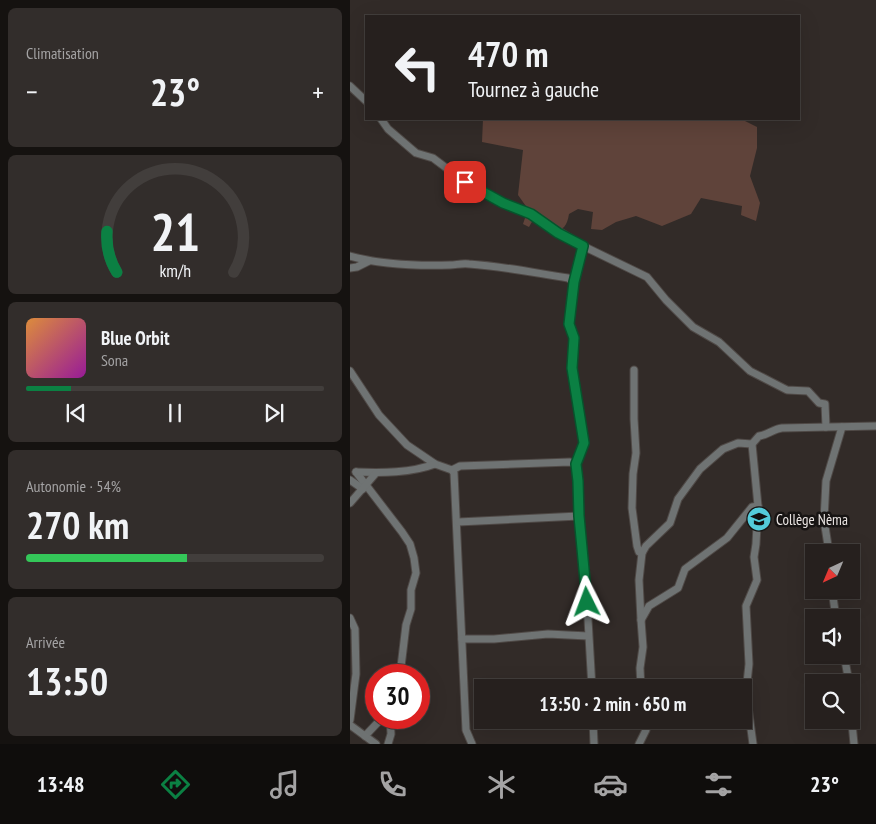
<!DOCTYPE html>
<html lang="fr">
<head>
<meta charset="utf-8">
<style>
	body { margin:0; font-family:"PT Sans Narrow",sans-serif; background:#322d2b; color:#f1f3f6; height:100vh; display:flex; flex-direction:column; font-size:19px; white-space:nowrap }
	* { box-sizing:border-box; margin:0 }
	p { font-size:16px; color:#a4a3a4 }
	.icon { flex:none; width:28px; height:28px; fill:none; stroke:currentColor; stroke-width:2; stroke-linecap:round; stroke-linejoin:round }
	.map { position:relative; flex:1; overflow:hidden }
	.panel { display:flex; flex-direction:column; gap:8px; padding:8px; background:#151210; width:350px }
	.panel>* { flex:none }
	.hud { position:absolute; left:15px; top:15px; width:435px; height:105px; border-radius:0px; box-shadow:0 5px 20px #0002,0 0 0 1px #423e3c; background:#26201e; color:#f1f3f6; overflow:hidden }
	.needle { width:32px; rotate:224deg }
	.buttons { position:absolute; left:455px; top:544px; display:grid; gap:10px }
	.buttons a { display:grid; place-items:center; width:55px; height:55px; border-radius:0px; background:#26201e; box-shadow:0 5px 20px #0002,0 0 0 1px #423e3c; font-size:25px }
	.speed { position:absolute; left:15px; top:664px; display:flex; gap:10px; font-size:25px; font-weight:700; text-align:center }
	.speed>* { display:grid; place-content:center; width:65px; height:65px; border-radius:50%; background:#26201e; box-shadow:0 5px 20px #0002,0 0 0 1px #423e3c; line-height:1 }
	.speed .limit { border:8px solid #d22; background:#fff; color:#111 }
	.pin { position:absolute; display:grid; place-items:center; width:42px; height:42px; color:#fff; margin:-21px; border-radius:10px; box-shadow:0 2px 8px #0006 }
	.me { position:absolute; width:55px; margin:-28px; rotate:357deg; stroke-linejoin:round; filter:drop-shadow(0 0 4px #0008) }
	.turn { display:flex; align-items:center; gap:18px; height:105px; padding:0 20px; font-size:22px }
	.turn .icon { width:65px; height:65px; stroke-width:2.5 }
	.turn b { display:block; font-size:35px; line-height:42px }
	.big { font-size:38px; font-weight:800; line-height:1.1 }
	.panel .widget { flex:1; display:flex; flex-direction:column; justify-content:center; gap:8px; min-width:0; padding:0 18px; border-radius:8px; background:#322d2b }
	.panel .dial { align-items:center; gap:0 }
	.dial svg { height:130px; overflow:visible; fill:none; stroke:#423e3c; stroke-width:7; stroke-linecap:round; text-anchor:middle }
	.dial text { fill:#f1f3f6; stroke:none }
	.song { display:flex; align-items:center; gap:15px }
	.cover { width:60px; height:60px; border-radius:8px; background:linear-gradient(135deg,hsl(30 70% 55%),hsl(300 70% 35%)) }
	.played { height:5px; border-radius:2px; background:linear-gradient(90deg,#0b8043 15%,#423e3c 15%) }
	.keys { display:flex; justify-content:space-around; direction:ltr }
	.heat { display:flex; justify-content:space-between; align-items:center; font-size:28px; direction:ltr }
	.charge { height:8px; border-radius:4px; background:linear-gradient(90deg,#34c759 54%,#423e3c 0) }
	.trip { position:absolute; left:124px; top:679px; width:278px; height:50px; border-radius:0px; background:#26201e; box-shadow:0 5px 20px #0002,0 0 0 1px #423e3c; font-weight:800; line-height:50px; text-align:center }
	.tabs { display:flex; height:80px; justify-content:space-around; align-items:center; background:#0f0d0c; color:#a4a3a4 }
	.tabs .icon { width:35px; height:35px }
	.tabs .on { color:#0b8043 }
	.tabs b { font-size:22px; color:#f1f3f6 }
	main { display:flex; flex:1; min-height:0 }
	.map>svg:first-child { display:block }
	.green { fill:#5f433a }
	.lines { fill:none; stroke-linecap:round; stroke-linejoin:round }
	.minor-casing { stroke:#4f4946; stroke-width:9 }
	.minor { stroke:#6f7373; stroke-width:7 }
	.route-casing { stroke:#07532c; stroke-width:12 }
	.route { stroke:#0b8043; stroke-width:9 }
	.labels { text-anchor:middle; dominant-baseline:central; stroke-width:5; stroke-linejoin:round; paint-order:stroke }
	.poi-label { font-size:15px; fill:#eae5e3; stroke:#171413; text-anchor:start }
</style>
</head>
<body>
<main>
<section class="panel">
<div class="widget"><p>Climatisation</p>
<div class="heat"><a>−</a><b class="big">23°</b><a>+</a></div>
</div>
<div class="widget dial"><svg viewBox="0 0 100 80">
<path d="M14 69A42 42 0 1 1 86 69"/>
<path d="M14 69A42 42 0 0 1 8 44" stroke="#0b8043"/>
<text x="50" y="56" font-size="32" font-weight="700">21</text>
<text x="50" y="72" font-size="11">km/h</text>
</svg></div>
<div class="widget">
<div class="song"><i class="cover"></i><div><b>Blue Orbit</b><p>Sona</p></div></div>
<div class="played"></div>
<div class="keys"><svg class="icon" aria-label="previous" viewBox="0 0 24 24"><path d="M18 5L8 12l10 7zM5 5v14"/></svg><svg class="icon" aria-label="pause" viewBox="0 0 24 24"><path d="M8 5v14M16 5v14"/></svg><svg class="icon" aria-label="next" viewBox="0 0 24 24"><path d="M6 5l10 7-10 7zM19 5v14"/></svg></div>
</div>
<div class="widget"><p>Autonomie · 54%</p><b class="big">270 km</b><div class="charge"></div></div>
<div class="widget"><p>Arrivée</p><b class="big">13:50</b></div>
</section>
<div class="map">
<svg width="526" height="744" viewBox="0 0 526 744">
	<rect width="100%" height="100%" fill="#322b28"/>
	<!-- green -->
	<path class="green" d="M133 119H391L407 127V148L400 176 410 203 406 221 391 215 392 206 351 198 341 214 312 226 286 216 266 222 252 230 241 229 243 212 228 209 219 214C215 240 198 229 183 220L179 227 173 224 178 209 168 195 173 150 132 142Z"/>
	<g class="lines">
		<defs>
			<g id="minor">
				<polyline points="0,86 16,101"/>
				<polyline points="31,119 38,129 66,153 83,158 115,182 153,203 181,214 233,246 297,277 316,300 343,327 369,342 400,371 437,390 458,391 469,403 475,404 476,427"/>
				<polyline points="233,246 224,282 219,324 224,338 222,368 234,443 226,464 229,481 229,516 236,585 242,688"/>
				<path d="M0 256C32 265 66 266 100 265 106 265 112 263 119 264 152 266 185 273 218 278L224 282"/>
				<polyline points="0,268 7,267 19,261"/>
				<polyline points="284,370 284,419 286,453 283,474 282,508 287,546 289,552 292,553"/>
				<polyline points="0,371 29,415 57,445 85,464 102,470 104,473 116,730 122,744"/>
				<polyline points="102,470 110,466 220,462 226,464"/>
				<polyline points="6,472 52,532 60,544 64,558 66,573 61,590 61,609 56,625 50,675"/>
				<path d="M6 472C32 473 61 473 85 464"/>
				<polyline points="0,480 13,489"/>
				<polyline points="0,503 26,473"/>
				<polyline points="108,522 229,516"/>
				<polyline points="479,552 474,520 476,481 492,427"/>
				<polyline points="482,590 486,618"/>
				<polyline points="0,618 5,629 6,674 0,720"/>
				<polyline points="291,620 289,580 292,553 296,546 320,523 328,499 350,469 373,449 388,443 402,444"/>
				<polyline points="112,639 144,639 198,634 238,636"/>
				<polyline points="494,655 499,682"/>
				<polyline points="291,688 290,668 293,647 291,620 299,606 328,588 335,569 377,538 402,507 408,506"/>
				<polyline points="501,713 504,744"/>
				<polyline points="243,720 244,744"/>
				<polyline points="0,725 26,744"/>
				<polyline points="15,736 32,718"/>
				<polyline points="38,744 41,734 40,718"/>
				<polyline points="289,744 296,730 297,720"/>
				<path d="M403 744 396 692 399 664 396 606 407 580 404 557 406 544 408 506 402 444 409 436C418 435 423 429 432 428L526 426"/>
			</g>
		</defs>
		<!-- minor casing -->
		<use href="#minor" class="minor-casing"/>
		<!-- minor -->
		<use href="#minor" class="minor"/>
	</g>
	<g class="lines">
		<defs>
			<polyline id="route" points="115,182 153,203 181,214 208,233 233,246 224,282 219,324 224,338 222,368 234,443 226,464 228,481 229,516 237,602"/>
		</defs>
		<!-- route casing -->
		<use href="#route" class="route-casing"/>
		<!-- route -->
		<use href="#route" class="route"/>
	</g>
	<!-- icons -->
	<defs>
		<symbol id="school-disc" viewBox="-11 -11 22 22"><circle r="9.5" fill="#53cbda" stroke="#171413"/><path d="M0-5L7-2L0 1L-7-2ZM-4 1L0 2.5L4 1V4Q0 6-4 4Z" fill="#111"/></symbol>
	</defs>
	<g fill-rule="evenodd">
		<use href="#school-disc" x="395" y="505" width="28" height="28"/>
	</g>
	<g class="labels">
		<!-- poi labels -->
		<g class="poi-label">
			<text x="426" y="519">Collège Nèma</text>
		</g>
	</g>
</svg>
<div class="buttons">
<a><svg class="needle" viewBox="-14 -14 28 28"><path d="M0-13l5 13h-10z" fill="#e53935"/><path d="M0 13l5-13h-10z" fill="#a4a3a4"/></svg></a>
<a><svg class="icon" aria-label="sound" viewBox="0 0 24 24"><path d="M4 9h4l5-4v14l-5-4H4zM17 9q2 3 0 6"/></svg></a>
<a><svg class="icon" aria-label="search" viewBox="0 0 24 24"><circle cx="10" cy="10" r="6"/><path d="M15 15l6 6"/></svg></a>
</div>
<div class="speed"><div class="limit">30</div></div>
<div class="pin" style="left:115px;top:182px;background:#d93025"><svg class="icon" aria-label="arrive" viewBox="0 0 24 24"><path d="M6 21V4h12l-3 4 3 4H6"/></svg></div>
<svg class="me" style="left:237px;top:602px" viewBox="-20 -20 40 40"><path d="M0-17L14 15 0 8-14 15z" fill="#0b8043" stroke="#fff" stroke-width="4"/></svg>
<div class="trip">13:50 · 2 min · 650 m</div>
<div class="hud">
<div class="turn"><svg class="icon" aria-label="left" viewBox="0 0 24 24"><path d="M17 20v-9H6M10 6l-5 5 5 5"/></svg><div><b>470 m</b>Tournez à gauche</div></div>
</div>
</div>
</main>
<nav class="tabs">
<b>13:48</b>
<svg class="icon on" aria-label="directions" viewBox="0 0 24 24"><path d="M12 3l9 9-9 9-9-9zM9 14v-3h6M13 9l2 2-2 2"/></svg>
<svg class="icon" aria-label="music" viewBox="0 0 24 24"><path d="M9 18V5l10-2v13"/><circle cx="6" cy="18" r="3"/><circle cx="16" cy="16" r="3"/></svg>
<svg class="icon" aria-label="phone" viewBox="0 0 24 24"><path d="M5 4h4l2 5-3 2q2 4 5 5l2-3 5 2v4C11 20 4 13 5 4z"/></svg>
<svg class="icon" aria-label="climate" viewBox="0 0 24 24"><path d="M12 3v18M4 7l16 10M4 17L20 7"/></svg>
<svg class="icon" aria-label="car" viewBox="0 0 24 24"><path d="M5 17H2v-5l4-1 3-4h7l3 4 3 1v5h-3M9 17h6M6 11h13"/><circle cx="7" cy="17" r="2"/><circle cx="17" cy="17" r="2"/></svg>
<svg class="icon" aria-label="filters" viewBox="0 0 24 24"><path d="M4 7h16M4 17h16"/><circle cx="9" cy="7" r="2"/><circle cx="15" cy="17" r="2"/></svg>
<b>23°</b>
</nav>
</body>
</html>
